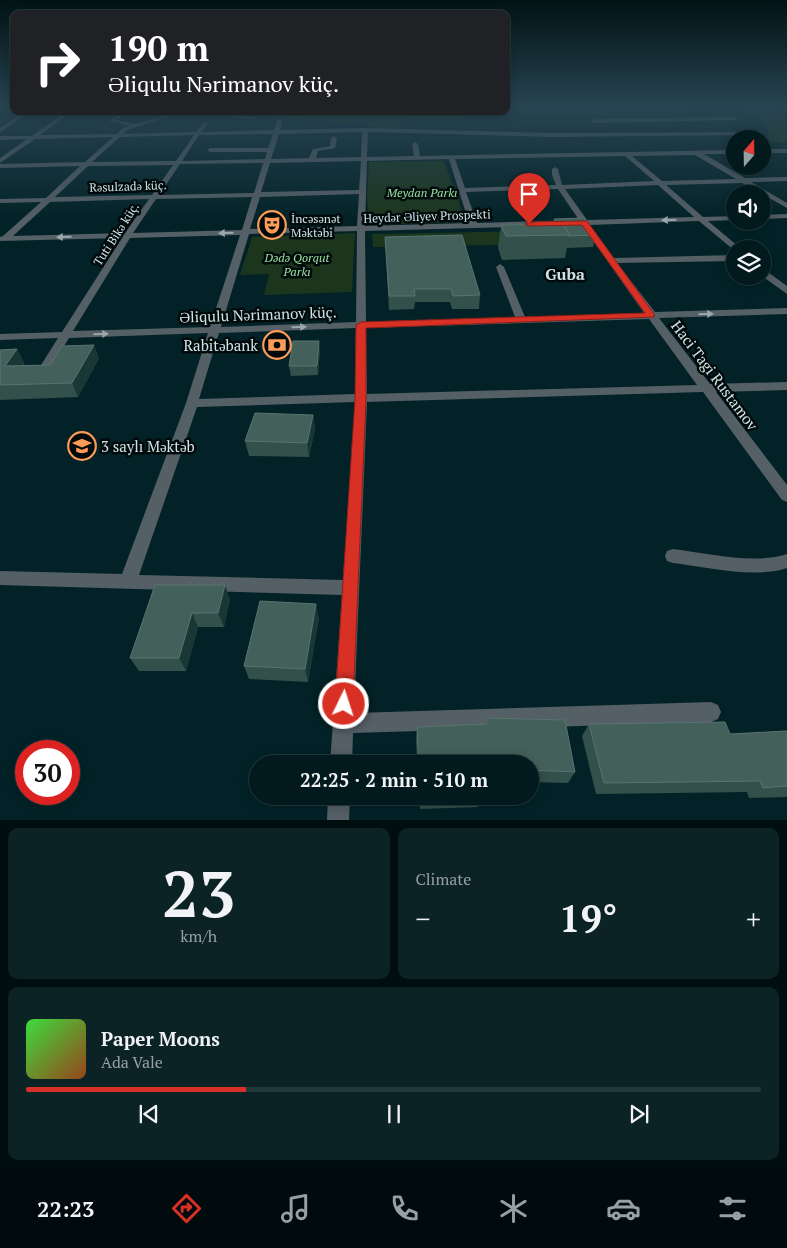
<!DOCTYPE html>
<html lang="en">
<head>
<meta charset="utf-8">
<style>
	body { margin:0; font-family:"PT Serif",serif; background:#0c2326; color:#f1f3f6; height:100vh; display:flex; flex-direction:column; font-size:19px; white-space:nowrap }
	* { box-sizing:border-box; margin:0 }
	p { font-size:16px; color:#96a1a4 }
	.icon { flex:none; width:28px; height:28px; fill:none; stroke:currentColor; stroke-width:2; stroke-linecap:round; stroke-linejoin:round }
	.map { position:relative; height:820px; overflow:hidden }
	.drawer { display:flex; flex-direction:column; gap:8px; padding:8px; background:#010e10; flex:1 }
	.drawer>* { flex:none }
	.banner { position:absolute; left:10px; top:10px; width:500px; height:105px; border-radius:10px; box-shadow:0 2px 12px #0003,0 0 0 1px #23383b; background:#202124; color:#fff; overflow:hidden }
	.needle { width:32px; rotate:20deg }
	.controls { position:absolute; left:726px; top:130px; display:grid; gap:10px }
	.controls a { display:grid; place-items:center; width:45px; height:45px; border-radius:50%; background:#021a1d; box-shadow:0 2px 12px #0003,0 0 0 1px #23383b; font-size:25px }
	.speed { position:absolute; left:15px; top:740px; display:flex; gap:10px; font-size:25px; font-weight:700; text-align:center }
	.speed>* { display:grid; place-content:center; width:65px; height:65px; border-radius:50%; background:#021a1d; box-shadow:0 2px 12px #0003,0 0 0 1px #23383b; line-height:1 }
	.speed .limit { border:8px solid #d22; background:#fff; color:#111 }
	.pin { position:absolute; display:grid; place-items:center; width:42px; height:42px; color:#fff; margin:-51px -21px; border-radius:50% 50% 50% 0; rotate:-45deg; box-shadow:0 0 5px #0007 }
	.pin .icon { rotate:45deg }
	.me { position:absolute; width:55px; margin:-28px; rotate:4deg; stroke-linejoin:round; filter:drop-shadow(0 0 4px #0008) }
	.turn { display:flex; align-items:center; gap:18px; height:105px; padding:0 15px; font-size:22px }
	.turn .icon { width:65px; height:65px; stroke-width:2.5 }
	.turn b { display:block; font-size:35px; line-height:42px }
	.big { font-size:38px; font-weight:800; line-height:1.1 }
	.drawer .tile { flex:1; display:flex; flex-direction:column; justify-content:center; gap:8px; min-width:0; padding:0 18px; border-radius:10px; background:#0c2326 }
	.drawer .dial { align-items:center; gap:0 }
	.dial b { font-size:65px; line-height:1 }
	.song { display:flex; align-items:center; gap:15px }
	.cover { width:60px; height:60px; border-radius:8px; background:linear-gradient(135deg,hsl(120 70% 55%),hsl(20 70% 35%)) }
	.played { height:5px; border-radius:2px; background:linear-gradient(90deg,#d93025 30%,#23383b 30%) }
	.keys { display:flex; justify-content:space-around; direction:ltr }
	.heat { display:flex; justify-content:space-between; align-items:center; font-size:28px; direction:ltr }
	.drawer .tiles { flex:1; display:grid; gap:8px; grid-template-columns:1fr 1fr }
	.tile:last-child { grid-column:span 2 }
	.trip { position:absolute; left:249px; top:755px; width:290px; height:50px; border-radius:25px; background:#021a1d; box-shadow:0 2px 12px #0003,0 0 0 1px #23383b; font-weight:800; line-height:50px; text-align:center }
	.tab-bar { display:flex; height:80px; justify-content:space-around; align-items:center; background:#010a0c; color:#96a1a4 }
	.tab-bar .icon { width:35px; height:35px }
	.tab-bar .active { color:#d93025 }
	.tab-bar b { font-size:22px; color:#f1f3f6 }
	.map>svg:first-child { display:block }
	.green { fill:#1c361e }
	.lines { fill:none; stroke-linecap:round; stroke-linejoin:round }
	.minor { fill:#555f66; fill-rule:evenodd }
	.wall { fill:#33504a }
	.shaded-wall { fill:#183735 }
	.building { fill:#44605a; stroke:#5a7470 }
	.oneway { fill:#99a8ac }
	.route { fill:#d93025; stroke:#8d1f18 }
	.labels { text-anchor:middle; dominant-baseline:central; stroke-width:5; stroke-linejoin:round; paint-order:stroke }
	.far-street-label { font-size:12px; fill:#d1e3e5; stroke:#010a0b }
	.far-park-label { font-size:12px; font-style:italic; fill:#9be1a0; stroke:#010a0b }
	.far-poi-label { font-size:12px; fill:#d1e3e5; stroke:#010a0b; text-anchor:start }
	.street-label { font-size:15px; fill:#d1e3e5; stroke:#010a0b }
	.poi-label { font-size:15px; fill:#d1e3e5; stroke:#010a0b; text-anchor:end }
	.far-district-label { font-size:16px; font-weight:bold; fill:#d1e3e5; stroke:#010a0b }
</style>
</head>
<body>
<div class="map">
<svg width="787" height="821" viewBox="0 0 787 821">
	<rect width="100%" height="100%" fill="#022227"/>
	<!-- green -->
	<g class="green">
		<polygon points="506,107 776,107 787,119 787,141 785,143 768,141 767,121 741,108 603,114 508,112 442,120 410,118 395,129 376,128 365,123 338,124 282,118 240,111 506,111"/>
		<polygon points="444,161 466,222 369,225 367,195 369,162"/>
		<polygon points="544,231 553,244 373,247 372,234"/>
		<polygon points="355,233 352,292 264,295 269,274 240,275 252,237"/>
	</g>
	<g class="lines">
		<!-- minor -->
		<g class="minor">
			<polygon points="26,111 32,111 0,132 0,128"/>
			<path d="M67 111H73L40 135 117 134 123 128 130 126 109 121 125 111H131L117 120 136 124 180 111H188L127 130 123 134 196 132 205 121 208 123 202 132 274 130 277 120 280 118 283 120 280 130 365 128 552 133 752 132 750 135 552 137 368 132 367 157 414 156 412 144 415 142 418 144 420 156 735 150V154H704L745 178 787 177V181L751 182 787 203V208L742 183 666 185 703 217 735 216V220L708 221 739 247 740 249H735V251L699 221 590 225 614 258 735 255V261L617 263 655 312 787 308V314L659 318 710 384 787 382V390L716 392 787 485V502L782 500 703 392 367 402 354 713 711 702 718 705 721 712 718 719 711 722 353 733 352 764H330L342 595 0 585V571L122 574 186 403 208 333 69 338 46 375 42 377 36 373 58 338 0 340V334L62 332 122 238 0 241V237L3 236 41 202 0 203V199L46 198 80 166 0 168V164L85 162 113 137 35 139 0 163V158L27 139 0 140V136H32ZM362 132 361 157 316 158 318 151 335 148 337 138 334 136 331 138 330 146 313 149 309 158 271 159 279 134ZM273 134 268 148H210L207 150 210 152H267L265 159 182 161 199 135ZM194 135 176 161 92 162 120 137ZM695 155 736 179 662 181 632 156ZM625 156 654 181 562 185 558 169 555 167 552 169V175L556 185 465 188 455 159ZM449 159 469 223 365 226 367 161ZM361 161 359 190 261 192 270 163ZM263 163 254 193 159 195 180 164ZM173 165 152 195 55 197 88 166ZM658 185 694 217 587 220 565 189ZM558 189 579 220 477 223 466 192ZM359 194 357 226 250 229 260 197ZM252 197 242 230 133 233 156 199ZM149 199 125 233 13 236 50 202ZM582 225 644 313 525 317 504 267 500 264 496 267 515 317 366 322 365 231ZM357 231 356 322 221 327 249 234ZM240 235 210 327 73 331 130 238ZM649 319 697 385 367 394 366 328ZM356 328 355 394 199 399 219 333ZM355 402 343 580 139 575 197 407Z"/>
			<polygon points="198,111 214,111 256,118 253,120"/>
			<polygon points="738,117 736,120 594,123 591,121 594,119"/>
			<rect x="762" y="149" width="25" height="4"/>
			<polygon points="787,214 787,218 762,219 762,215"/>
			<polygon points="762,268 787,286 787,294 762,276"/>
			<path d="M673 549C707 553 754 565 787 554V568C755 579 707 567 673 563L667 561 665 556 667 551Z"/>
			<polygon points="328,796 350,796 349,821 327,821"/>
		</g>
	</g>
	<!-- wall -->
	<g class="wall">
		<polygon points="554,219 596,235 593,247 567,248 565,258 502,260 498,248 501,225 553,224"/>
		<polygon points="385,237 480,295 479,309 452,309 450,302 415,302 414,309 389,310"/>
		<polygon points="17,349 24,363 23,366 50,365 99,358 78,397 0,400 0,350"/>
		<polygon points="320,350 318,375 291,376 289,366"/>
		<polygon points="313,415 315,429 309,457 249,456 245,441"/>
		<polygon points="155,585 230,599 224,627 198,627 186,671 139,671 130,658"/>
		<polygon points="319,618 308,682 249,679 244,666"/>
		<polygon points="487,718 575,772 568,783 530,782 530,764 417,764 416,739 417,727 485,724"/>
		<polygon points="589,724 730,734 787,731 787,797 749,798 747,792 596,794 582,736"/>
		<polygon points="419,796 481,796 478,807 420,809"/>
	</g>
	<!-- shaded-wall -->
	<g class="shaded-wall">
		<polygon points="319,341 320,350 318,375 317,366"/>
		<polygon points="94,345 99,358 78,397 72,383"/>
		<polygon points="17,349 24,363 12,380 5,366"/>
		<polygon points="313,415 315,429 309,457 307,443"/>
		<polygon points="225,585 230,599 224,627 218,613"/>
		<polygon points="316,604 319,618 308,682 305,669"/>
		<polygon points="192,613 198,627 186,671 179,658"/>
	</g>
	<!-- building -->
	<g class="building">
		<polygon points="584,218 596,235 569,236 563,224 557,224 554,219"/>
		<polygon points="563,224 570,235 506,236 501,225"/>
		<polygon points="462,235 480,295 453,296 451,289 414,289 415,296 389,296 385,237"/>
		<polygon points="293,341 319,341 317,366 289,366"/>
		<polygon points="94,345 72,383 0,385 0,350 17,349 5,366 50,365 62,346"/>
		<polygon points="255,413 313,415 307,443 245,441"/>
		<polygon points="155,585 225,585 218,613 192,613 179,658 130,658"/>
		<polygon points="260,601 316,604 305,669 244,666"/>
		<polygon points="487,718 565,720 575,772 530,770 530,764 419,764 417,727 487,724"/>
		<polygon points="725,722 730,734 787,731 787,786 763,788 760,781 604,783 589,724"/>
		<polygon points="421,796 474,796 421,798"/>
	</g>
	<!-- one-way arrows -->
	<defs><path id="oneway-solid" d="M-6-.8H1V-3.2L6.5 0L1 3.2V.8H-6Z" transform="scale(1.25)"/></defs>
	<g class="oneway">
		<use href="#oneway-solid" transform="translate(669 220) rotate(178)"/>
		<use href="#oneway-solid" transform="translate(226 233) rotate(178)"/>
		<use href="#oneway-solid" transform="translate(64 237) rotate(178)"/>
		<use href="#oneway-solid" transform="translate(706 314) rotate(-2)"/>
		<use href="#oneway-solid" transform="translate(299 327) rotate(-2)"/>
		<use href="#oneway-solid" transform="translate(101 334) rotate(-2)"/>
	</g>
	<!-- sky -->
	<linearGradient id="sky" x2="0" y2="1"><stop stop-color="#011315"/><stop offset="0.48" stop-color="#284452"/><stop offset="1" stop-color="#284452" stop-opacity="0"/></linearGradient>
	<rect width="787" height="222" fill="url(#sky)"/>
	<!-- route -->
	<polygon class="route" points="587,221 654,314 654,317 366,328 366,399 353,704 350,710 344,712 338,710 335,704 355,399 356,325 361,322 645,313 582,225 529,226 525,224 529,222"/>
	<!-- icons -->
	<defs>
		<symbol id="theatre-ring" viewBox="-11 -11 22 22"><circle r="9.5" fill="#010a0b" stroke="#fe9c57" stroke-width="1.5"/><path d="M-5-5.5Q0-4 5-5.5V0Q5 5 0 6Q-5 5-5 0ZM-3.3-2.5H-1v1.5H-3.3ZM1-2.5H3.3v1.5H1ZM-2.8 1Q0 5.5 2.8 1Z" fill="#fe9c57"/></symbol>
		<symbol id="bank-ring" viewBox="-11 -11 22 22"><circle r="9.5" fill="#010a0b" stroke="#fe9c57" stroke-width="1.5"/><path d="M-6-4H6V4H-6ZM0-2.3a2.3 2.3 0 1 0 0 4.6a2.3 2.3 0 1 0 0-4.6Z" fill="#fe9c57"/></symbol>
		<symbol id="school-ring" viewBox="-11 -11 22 22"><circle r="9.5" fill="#010a0b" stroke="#fe9c57" stroke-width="1.5"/><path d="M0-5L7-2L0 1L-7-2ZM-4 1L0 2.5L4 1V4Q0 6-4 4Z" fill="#fe9c57"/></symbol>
	</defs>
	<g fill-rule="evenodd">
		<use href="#theatre-ring" x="256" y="209" width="32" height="32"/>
		<use href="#bank-ring" x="261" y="329" width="32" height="32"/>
		<use href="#school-ring" x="66" y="430" width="32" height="32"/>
	</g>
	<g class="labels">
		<!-- far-street labels -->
		<g class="far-street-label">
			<text transform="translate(128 186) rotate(-2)">Rəsulzadə küç.</text>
			<text transform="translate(427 216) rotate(-2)">Heydər Əliyev Prospekti</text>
			<text transform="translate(116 234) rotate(-57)">Tuti Bikə küç.</text>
		</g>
		<!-- far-park labels -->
		<g class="far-park-label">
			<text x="422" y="192">Meydan Parkı</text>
			<text x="297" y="257">Dədə Qorqut<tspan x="297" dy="14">Parkı</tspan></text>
		</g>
		<!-- far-poi labels -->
		<g class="far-poi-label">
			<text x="291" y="218">İncəsənət<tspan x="291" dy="14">Məktəbi</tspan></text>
		</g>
		<!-- street labels -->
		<g class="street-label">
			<text transform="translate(258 314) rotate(-2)">Əliqulu Nərimanov küç.</text>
			<text transform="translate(715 375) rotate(53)">Haci Tagi Rustamov</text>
		</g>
		<!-- poi labels -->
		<g class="poi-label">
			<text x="258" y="345">Rabitəbank</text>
			<text x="101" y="446" text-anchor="start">3 saylı Məktəb</text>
		</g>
		<!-- far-district labels -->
		<g class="far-district-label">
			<text x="565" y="274">Guba</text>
		</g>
	</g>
</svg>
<div class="controls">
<a><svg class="needle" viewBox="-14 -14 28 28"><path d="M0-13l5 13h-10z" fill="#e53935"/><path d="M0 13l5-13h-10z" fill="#96a1a4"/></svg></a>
<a><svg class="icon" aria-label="sound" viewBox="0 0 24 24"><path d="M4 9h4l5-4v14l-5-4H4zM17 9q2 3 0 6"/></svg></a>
<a><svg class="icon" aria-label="layers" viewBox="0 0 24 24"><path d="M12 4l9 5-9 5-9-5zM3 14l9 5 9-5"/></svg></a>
</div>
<div class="speed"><div class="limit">30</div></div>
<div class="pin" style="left:529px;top:224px;background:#d93025"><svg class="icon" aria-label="arrive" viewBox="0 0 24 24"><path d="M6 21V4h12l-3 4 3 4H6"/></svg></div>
<svg class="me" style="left:344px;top:704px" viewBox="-20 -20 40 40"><circle r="17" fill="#d93025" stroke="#fff" stroke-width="3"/><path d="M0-11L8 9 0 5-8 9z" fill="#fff"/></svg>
<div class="trip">22:25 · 2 min · 510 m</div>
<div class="banner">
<div class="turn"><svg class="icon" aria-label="right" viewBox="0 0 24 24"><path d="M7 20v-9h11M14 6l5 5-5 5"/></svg><div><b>190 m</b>Əliqulu Nərimanov küç.</div></div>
</div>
</div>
<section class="drawer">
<div class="tiles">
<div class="tile dial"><b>23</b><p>km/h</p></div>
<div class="tile"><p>Climate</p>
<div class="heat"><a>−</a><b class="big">19°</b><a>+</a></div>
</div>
<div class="tile">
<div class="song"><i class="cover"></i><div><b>Paper Moons</b><p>Ada Vale</p></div></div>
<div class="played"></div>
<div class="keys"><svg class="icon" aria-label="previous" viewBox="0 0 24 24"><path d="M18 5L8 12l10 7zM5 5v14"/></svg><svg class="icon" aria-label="pause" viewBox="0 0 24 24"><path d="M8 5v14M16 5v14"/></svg><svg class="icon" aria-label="next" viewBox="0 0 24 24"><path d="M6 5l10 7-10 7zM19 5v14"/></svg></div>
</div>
</div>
</section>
<nav class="tab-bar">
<b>22:23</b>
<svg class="icon active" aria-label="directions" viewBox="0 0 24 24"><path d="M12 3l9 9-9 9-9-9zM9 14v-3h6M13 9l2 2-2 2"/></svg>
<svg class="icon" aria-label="music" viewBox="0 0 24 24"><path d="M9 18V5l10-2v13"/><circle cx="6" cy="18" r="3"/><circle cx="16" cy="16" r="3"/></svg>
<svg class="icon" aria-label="phone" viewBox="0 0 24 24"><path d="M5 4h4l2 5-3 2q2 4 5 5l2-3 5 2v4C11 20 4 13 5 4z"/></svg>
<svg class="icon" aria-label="climate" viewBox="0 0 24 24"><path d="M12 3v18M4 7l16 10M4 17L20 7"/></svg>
<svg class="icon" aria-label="car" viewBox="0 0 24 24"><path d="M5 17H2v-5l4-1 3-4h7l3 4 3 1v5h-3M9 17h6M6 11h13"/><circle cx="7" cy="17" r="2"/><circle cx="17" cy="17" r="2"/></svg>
<svg class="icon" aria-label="filters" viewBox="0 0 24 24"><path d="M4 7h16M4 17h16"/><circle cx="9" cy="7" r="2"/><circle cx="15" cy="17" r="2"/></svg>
</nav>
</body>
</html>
